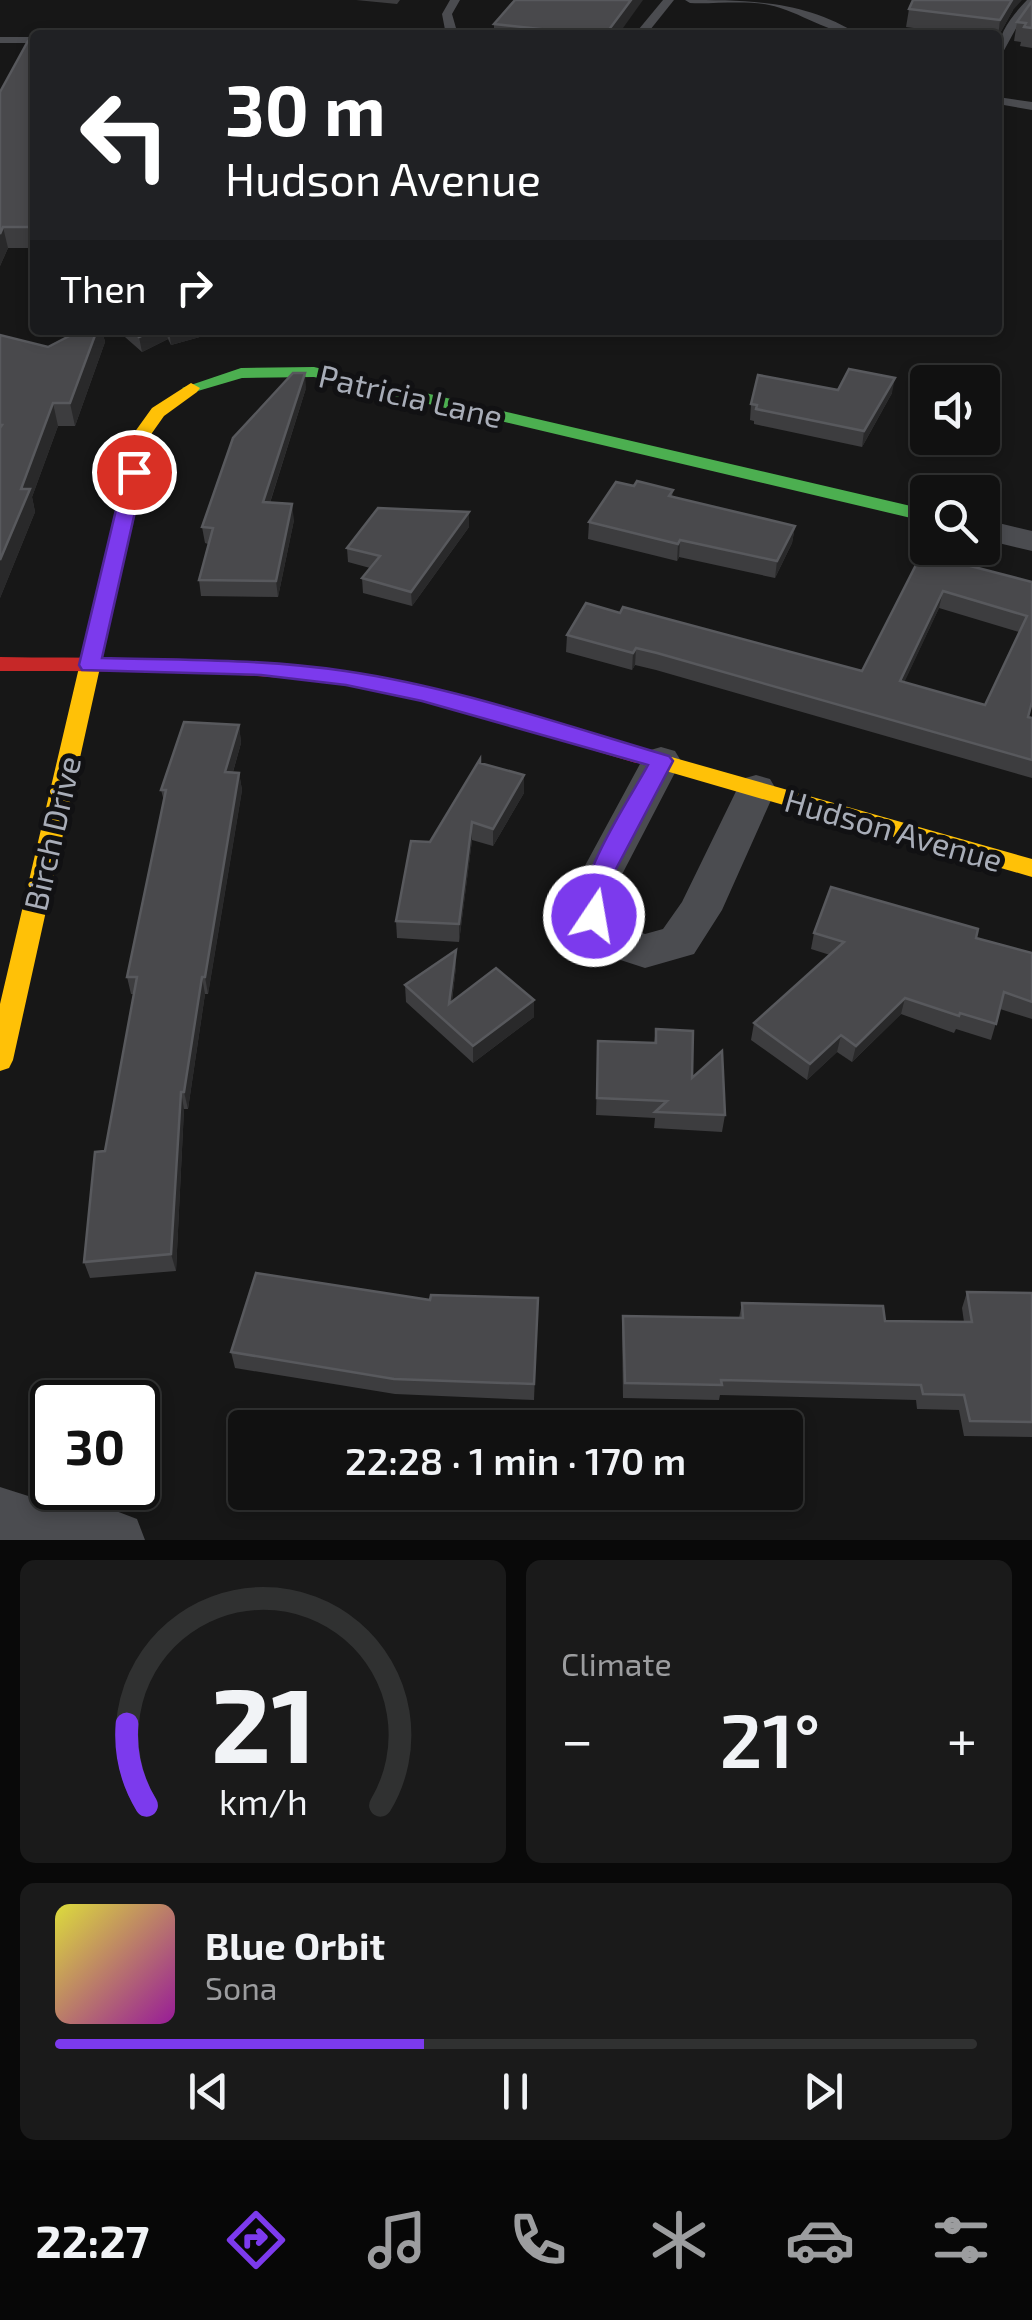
<!DOCTYPE html>
<html lang="en">
<head>
<meta charset="utf-8">
<style>
	body { margin:0; font-family:"Exo 2",sans-serif; background:#1a1a1a; color:#f1f3f6; height:100vh; display:flex; flex-direction:column; font-size:38px; white-space:nowrap }
	* { box-sizing:border-box; margin:0 }
	p { font-size:32px; color:#9c9d9f }
	.icon { flex:none; width:55px; height:55px; fill:none; stroke:currentColor; stroke-width:2; stroke-linecap:round; stroke-linejoin:round }
	.map { position:relative; height:1540px; overflow:hidden }
	.panel { display:flex; flex-direction:column; gap:20px; padding:20px; background:#090909; flex:1 }
	.panel>* { flex:none }
	.top-card { position:absolute; left:30px; top:30px; width:972px; height:305px; border-radius:10px; box-shadow:0 5px 15px #0003,0 0 0 2px #303131; background:#202124; color:#fff; overflow:hidden }
	.buttons { position:absolute; left:910px; top:365px; display:grid; gap:20px }
	.buttons a { display:grid; place-items:center; width:90px; height:90px; border-radius:10px; background:#111; box-shadow:0 5px 15px #0003,0 0 0 2px #303131; font-size:50px }
	.speed { position:absolute; left:30px; top:1380px; display:flex; gap:20px; font-size:50px; font-weight:700; text-align:center }
	.speed>* { display:grid; place-content:center; width:130px; height:130px; border-radius:50%; background:#111; box-shadow:0 5px 15px #0003,0 0 0 2px #303131; line-height:1 }
	.speed .limit { border:5px solid #111; border-radius:15px; background:#fff; color:#111 }
	.pin { position:absolute; display:grid; place-items:center; width:85px; height:85px; color:#fff; margin:-42px; border:5px solid #fff; border-radius:50%; box-shadow:0 2px 10px #0007 }
	.me { position:absolute; width:110px; margin:-55px; rotate:12deg; stroke-linejoin:round; filter:drop-shadow(0 0 8px #0008) }
	.turn { display:flex; align-items:center; gap:35px; height:210px; padding:0 30px; font-size:45px }
	.turn .icon { width:130px; height:130px; stroke-width:2.5 }
	.turn b { display:block; font-size:70px; line-height:85px }
	.then { display:flex; align-items:center; height:95px; padding:0 30px; background:#0003; gap:20px; font-size:38px }
	.big { font-size:75px; font-weight:600; line-height:1.1 }
	.panel .card { flex:1; display:flex; flex-direction:column; justify-content:center; gap:15px; min-width:0; padding:0 35px; border-radius:15px; background:#1a1a1a }
	.panel .dial { align-items:center; gap:0 }
	.dial svg { height:260px; overflow:visible; fill:none; stroke:#303131; stroke-width:7; stroke-linecap:round; text-anchor:middle }
	.dial text { fill:#f1f3f6; stroke:none }
	.song { display:flex; align-items:center; gap:30px }
	.cover { width:120px; height:120px; border-radius:15px; background:linear-gradient(135deg,hsl(60 70% 55%),hsl(300 70% 35%)) }
	.played { height:10px; border-radius:5px; background:linear-gradient(90deg,#7c3aed 40%,#303131 40%) }
	.keys { display:flex; justify-content:space-around; direction:ltr }
	.heat { display:flex; justify-content:space-between; align-items:center; font-size:55px; direction:ltr }
	.panel .tiles { flex:1; display:grid; gap:20px; grid-template-columns:1fr 1fr }
	.card:last-child { grid-column:span 2 }
	.trip { position:absolute; left:228px; top:1410px; width:575px; height:100px; border-radius:10px; background:#111; box-shadow:0 5px 15px #0003,0 0 0 2px #303131; font-weight:600; line-height:100px; text-align:center }
	.dock { display:flex; height:160px; justify-content:space-around; align-items:center; background:#070707; color:#9c9d9f }
	.dock .icon { width:70px; height:70px }
	.dock .selected { color:#7c3aed }
	.dock b { font-size:45px; color:#f1f3f6 }
	.map>svg:first-child { display:block }
	.lines { fill:none; stroke-linecap:round; stroke-linejoin:round }
	.lane { fill:#4b4c50; fill-rule:evenodd }
	.street { fill:#4b4c50; fill-rule:evenodd }
	.fast { fill:#4caf50; fill-rule:evenodd }
	.slow { fill:#ffc107; fill-rule:evenodd }
	.jam { fill:#c62828; fill-rule:evenodd }
	.wall { fill:#3d3d3f; fill-rule:evenodd }
	.shaded-wall { fill:#29292a }
	.building { fill:#49494c; stroke:#58595d; stroke-width:2.5; fill-rule:evenodd }
	.route { fill:#7c3aed; stroke:#51269a; stroke-width:2.5 }
	.labels { text-anchor:middle; dominant-baseline:central; stroke-width:10; stroke-linejoin:round; paint-order:stroke }
	.street-label { font-size:32px; fill:#a8adb8; stroke:#111113 }
</style>
</head>
<body>
<div class="map">
<svg width="1032" height="1540" viewBox="0 0 1032 1540">
	<rect width="100%" height="100%" fill="#171717"/>
	<g class="lines">
		<!-- lane -->
		<g class="lane">
			<polygon points="450,0 460,0 452,14 458,35 446,35 442,14"/>
			<polygon points="663,0 674,0 646,35 634,35"/>
			<path d="M685 0C747 0 806 0 859 35 831 35 799 11 769 5 745 0 715 4 690 3Z"/>
			<path d="M1027 0H1032V8L1020 21 1002 54 998 55C998 32 1012 16 1027 0Z"/>
			<rect x="0" y="37" width="35" height="6"/>
			<polygon points="998,97 1032,102 1032,110 998,104"/>
		</g>
		<!-- street -->
		<g class="street">
			<polygon points="982,519 1032,531 1032,551 982,539"/>
			<polygon points="661,747 675,751 681,761 616,886 617,915 625,927 645,934 663,929 682,902 742,779 756,775 770,779 776,789 722,910 694,954 645,968 593,951 573,916 574,886 647,751"/>
			<polygon points="0,1487 44,1501 116,1511 137,1519 145,1540 0,1540"/>
		</g>
		<!-- fast -->
		<polygon class="fast" points="314,367 928,510 928,522 314,377 242,378 191,393 182,388 241,368"/>
		<!-- slow -->
		<g class="slow">
			<polygon points="191,383 200,388 197,392 164,416 152,433 13,1060 9,1068 0,1071 0,1004 134,433 152,408"/>
			<polygon points="636,747 1032,859 1032,877 628,760 625,755"/>
		</g>
		<!-- jam -->
		<path class="jam" d="M0 657C126 659 255 654 380 677 470 693 557 724 644 750L647 755 636 763C551 738 467 707 380 691 255 668 126 672 0 671Z"/>
	</g>
	<!-- wall -->
	<g class="wall">
		<polygon points="356,0 400,0 397,4"/>
		<polygon points="1032,1 1032,48 1020,46 1021,42 1014,41 1017,22"/>
		<polygon points="909,9 1013,10 998,37 998,35 967,35 906,27"/>
		<polygon points="494,24 618,35 494,35"/>
		<polygon points="35,41 35,248 8,248 0,266 0,92"/>
		<polygon points="81,330 102,330 105,342 75,426 58,426 32,497 35,512 0,598 0,335 48,347"/>
		<polygon points="117,330 225,330 171,345 168,339 142,352"/>
		<polygon points="306,388 270,503 294,520 278,597 201,596 199,580 208,544 205,543 202,527"/>
		<polygon points="838,390 892,393 862,447 754,424 754,421 750,420 751,404"/>
		<polygon points="634,486 673,490 672,497 795,526 792,543 775,578 679,557 677,561 588,539 589,522"/>
		<polygon points="469,527 412,606 363,593 362,578 370,568 348,562 347,548"/>
		<path d="M920 557 1032 582 1028 717 1032 718V778L656 670 635 665 632 670 566 652 567 635 862 671ZM939 608 1019 632 985 705 904 682Z"/>
		<polygon points="239,725 241,743 233,772 239,773 242,790 208,994 205,994 188,1109 184,1109 176,1271 90,1278 84,1262 134,994 131,994 127,977 164,801 161,790"/>
		<polygon points="480,763 524,793 493,846 472,840 459,942 397,938 396,921 430,842"/>
		<polygon points="814,933 976,938 1032,953 1032,1019 1000,1009 991,1040 956,1029 954,1033 901,1014 852,1062 837,1052 807,1080 751,1040 754,1023 830,955 811,949"/>
		<polygon points="456,967 452,1001 534,1017 473,1063 406,1002 405,985"/>
		<polygon points="656,1029 692,1078 725,1115 722,1132 654,1128 655,1118 596,1115 598,1041 654,1043"/>
		<polygon points="967,1292 1032,1293 1032,1437 964,1436 959,1410 917,1409 916,1400 720,1395 719,1400 623,1398 622,1332 623,1316 739,1318 742,1303 885,1321 964,1322 962,1308"/>
		<polygon points="538,1298 534,1400 395,1394 235,1368 231,1352 430,1300"/>
	</g>
	<!-- shaded-wall -->
	<g class="shaded-wall">
		<polygon points="631,0 643,0 618,35 605,35"/>
		<polygon points="1012,0 1022,0 1013,10 998,37 1000,20"/>
		<polygon points="3,227 8,248 0,266 0,234"/>
		<polygon points="97,330 102,330 105,342 75,426 70,403"/>
		<polygon points="154,330 166,330 168,339 142,352 139,337"/>
		<polygon points="169,330 225,330 171,345"/>
		<polygon points="305,373 306,388 265,518 263,502"/>
		<polygon points="895,378 892,393 862,447 864,431"/>
		<polygon points="53,403 58,426 32,497 35,512 0,598 0,560 21,489"/>
		<polygon points="292,504 294,520 278,597 276,581"/>
		<polygon points="469,512 469,527 412,606 411,592"/>
		<polygon points="795,526 792,543 775,578 777,561"/>
		<polygon points="680,540 679,557 677,561 678,544"/>
		<polygon points="943,591 939,608 897,698 900,681"/>
		<polygon points="636,648 635,665 632,670 633,653"/>
		<polygon points="239,725 241,743 228,789 225,772"/>
		<polygon points="239,773 242,790 208,994 205,977"/>
		<polygon points="524,775 524,793 493,846 493,829"/>
		<polygon points="472,822 472,840 459,942 459,924"/>
		<polygon points="456,950 456,967 449,1021 449,1004"/>
		<polygon points="202,977 205,994 188,1109 184,1092"/>
		<polygon points="905,998 901,1014 852,1062 856,1046"/>
		<polygon points="534,1000 534,1017 473,1063 473,1046"/>
		<polygon points="841,1035 837,1052 807,1080 810,1064"/>
		<polygon points="181,1092 184,1109 176,1271 171,1254"/>
	</g>
	<!-- building -->
	<g class="building">
		<polygon points="515,0 631,0 605,35 535,35 540,29 494,24"/>
		<polygon points="913,0 1012,0 1000,20 909,9"/>
		<polygon points="1032,1 1032,28 1024,27 1026,23 1017,22"/>
		<polygon points="28,41 35,41 35,227 3,227 0,234 0,92"/>
		<polygon points="81,330 97,330 70,403 53,403 21,489 30,489 0,560 0,428 2,425 0,425 0,335 48,347"/>
		<polygon points="131,330 154,330 139,337"/>
		<polygon points="849,369 895,378 864,431 756,409 757,405 751,404 758,375 838,390"/>
		<polygon points="293,373 305,373 263,502 292,504 276,581 199,580 213,528 202,527 233,438"/>
		<polygon points="637,481 673,490 669,496 795,526 777,561 680,540 678,544 589,522 616,482 634,486"/>
		<polygon points="378,508 469,512 411,592 362,578 380,556 347,548"/>
		<path d="M928 555 1032 582V702L1028 717 1032 718V760L657 653 636 648 633 653 567 635 586 603 620 613 623 607 862 671 920 557 927 559ZM943 591 1027 616 985 705 900 681Z"/>
		<polygon points="184,722 239,725 225,772 239,773 205,977 202,977 184,1092 181,1092 171,1254 84,1262 95,1152 105,1151 137,977 127,977 166,790 161,790"/>
		<polygon points="480,759 480,763 524,775 493,829 472,822 459,924 396,921 411,841 430,842"/>
		<polygon points="831,887 978,929 976,938 1032,953 1032,1002 1004,992 996,1024 960,1013 959,1016 905,998 856,1046 841,1035 810,1064 754,1023 844,942 814,933"/>
		<polygon points="456,950 449,1004 496,968 534,1000 473,1046 405,985"/>
		<polygon points="656,1029 693,1031 692,1078 722,1051 725,1115 655,1112 667,1101 597,1098 598,1041 656,1043"/>
		<polygon points="256,1273 430,1300 431,1295 538,1298 534,1384 394,1379 231,1352"/>
		<polygon points="967,1292 1032,1293 1032,1422 970,1421 964,1395 923,1394 921,1385 721,1380 722,1385 625,1383 623,1316 743,1318 742,1303 883,1306 885,1321 972,1322"/>
	</g>
	<!-- route -->
	<path class="route" d="M134 466 144 472 102 658C183 660 265 659 345 671 455 687 563 725 669 756L673 761 607 886 603 923H586C568 888 630 799 648 765L422 701 346 685 261 675 82 670 79 665 125 472Z"/>
	<g class="labels">
		<!-- street labels -->
		<g class="street-label">
			<text transform="translate(411 395) rotate(13)">Patricia Lane</text>
			<text transform="translate(894 829) rotate(16)">Hudson Avenue</text>
			<text transform="translate(51 833) rotate(-77)">Birch Drive</text>
		</g>
	</g>
</svg>
<div class="buttons">
<a><svg class="icon" aria-label="sound" viewBox="0 0 24 24"><path d="M4 9h4l5-4v14l-5-4H4zM17 9q2 3 0 6"/></svg></a>
<a><svg class="icon" aria-label="search" viewBox="0 0 24 24"><circle cx="10" cy="10" r="6"/><path d="M15 15l6 6"/></svg></a>
</div>
<div class="speed"><div class="limit">30</div></div>
<div class="pin" style="left:134px;top:472px;background:#d93025"><svg class="icon" aria-label="arrive" viewBox="0 0 24 24"><path d="M6 21V4h12l-3 4 3 4H6"/></svg></div>
<svg class="me" style="left:594px;top:916px" viewBox="-20 -20 40 40"><circle r="17" fill="#7c3aed" stroke="#fff" stroke-width="3"/><path d="M0-11L8 9 0 5-8 9z" fill="#fff"/></svg>
<div class="trip">22:28 · 1 min · 170 m</div>
<div class="top-card">
<div class="turn"><svg class="icon" aria-label="left" viewBox="0 0 24 24"><path d="M17 20v-9H6M10 6l-5 5 5 5"/></svg><div><b>30 m</b>Hudson Avenue</div></div>
<div class="then">Then<svg class="icon" aria-label="right" viewBox="0 0 24 24"><path d="M7 20v-9h11M14 6l5 5-5 5"/></svg></div>
</div>
</div>
<section class="panel">
<div class="tiles">
<div class="card dial"><svg viewBox="0 0 100 80">
<path d="M14 69A42 42 0 1 1 86 69"/>
<path d="M14 69A42 42 0 0 1 8 44" stroke="#7c3aed"/>
<text x="50" y="56" font-size="32" font-weight="700">21</text>
<text x="50" y="72" font-size="11">km/h</text>
</svg></div>
<div class="card"><p>Climate</p>
<div class="heat"><a>−</a><b class="big">21°</b><a>+</a></div>
</div>
<div class="card">
<div class="song"><i class="cover"></i><div><b>Blue Orbit</b><p>Sona</p></div></div>
<div class="played"></div>
<div class="keys"><svg class="icon" aria-label="previous" viewBox="0 0 24 24"><path d="M18 5L8 12l10 7zM5 5v14"/></svg><svg class="icon" aria-label="pause" viewBox="0 0 24 24"><path d="M8 5v14M16 5v14"/></svg><svg class="icon" aria-label="next" viewBox="0 0 24 24"><path d="M6 5l10 7-10 7zM19 5v14"/></svg></div>
</div>
</div>
</section>
<nav class="dock">
<b>22:27</b>
<svg class="icon selected" aria-label="directions" viewBox="0 0 24 24"><path d="M12 3l9 9-9 9-9-9zM9 14v-3h6M13 9l2 2-2 2"/></svg>
<svg class="icon" aria-label="music" viewBox="0 0 24 24"><path d="M9 18V5l10-2v13"/><circle cx="6" cy="18" r="3"/><circle cx="16" cy="16" r="3"/></svg>
<svg class="icon" aria-label="phone" viewBox="0 0 24 24"><path d="M5 4h4l2 5-3 2q2 4 5 5l2-3 5 2v4C11 20 4 13 5 4z"/></svg>
<svg class="icon" aria-label="climate" viewBox="0 0 24 24"><path d="M12 3v18M4 7l16 10M4 17L20 7"/></svg>
<svg class="icon" aria-label="car" viewBox="0 0 24 24"><path d="M5 17H2v-5l4-1 3-4h7l3 4 3 1v5h-3M9 17h6M6 11h13"/><circle cx="7" cy="17" r="2"/><circle cx="17" cy="17" r="2"/></svg>
<svg class="icon" aria-label="filters" viewBox="0 0 24 24"><path d="M4 7h16M4 17h16"/><circle cx="9" cy="7" r="2"/><circle cx="15" cy="17" r="2"/></svg>
</nav>
</body>
</html>
